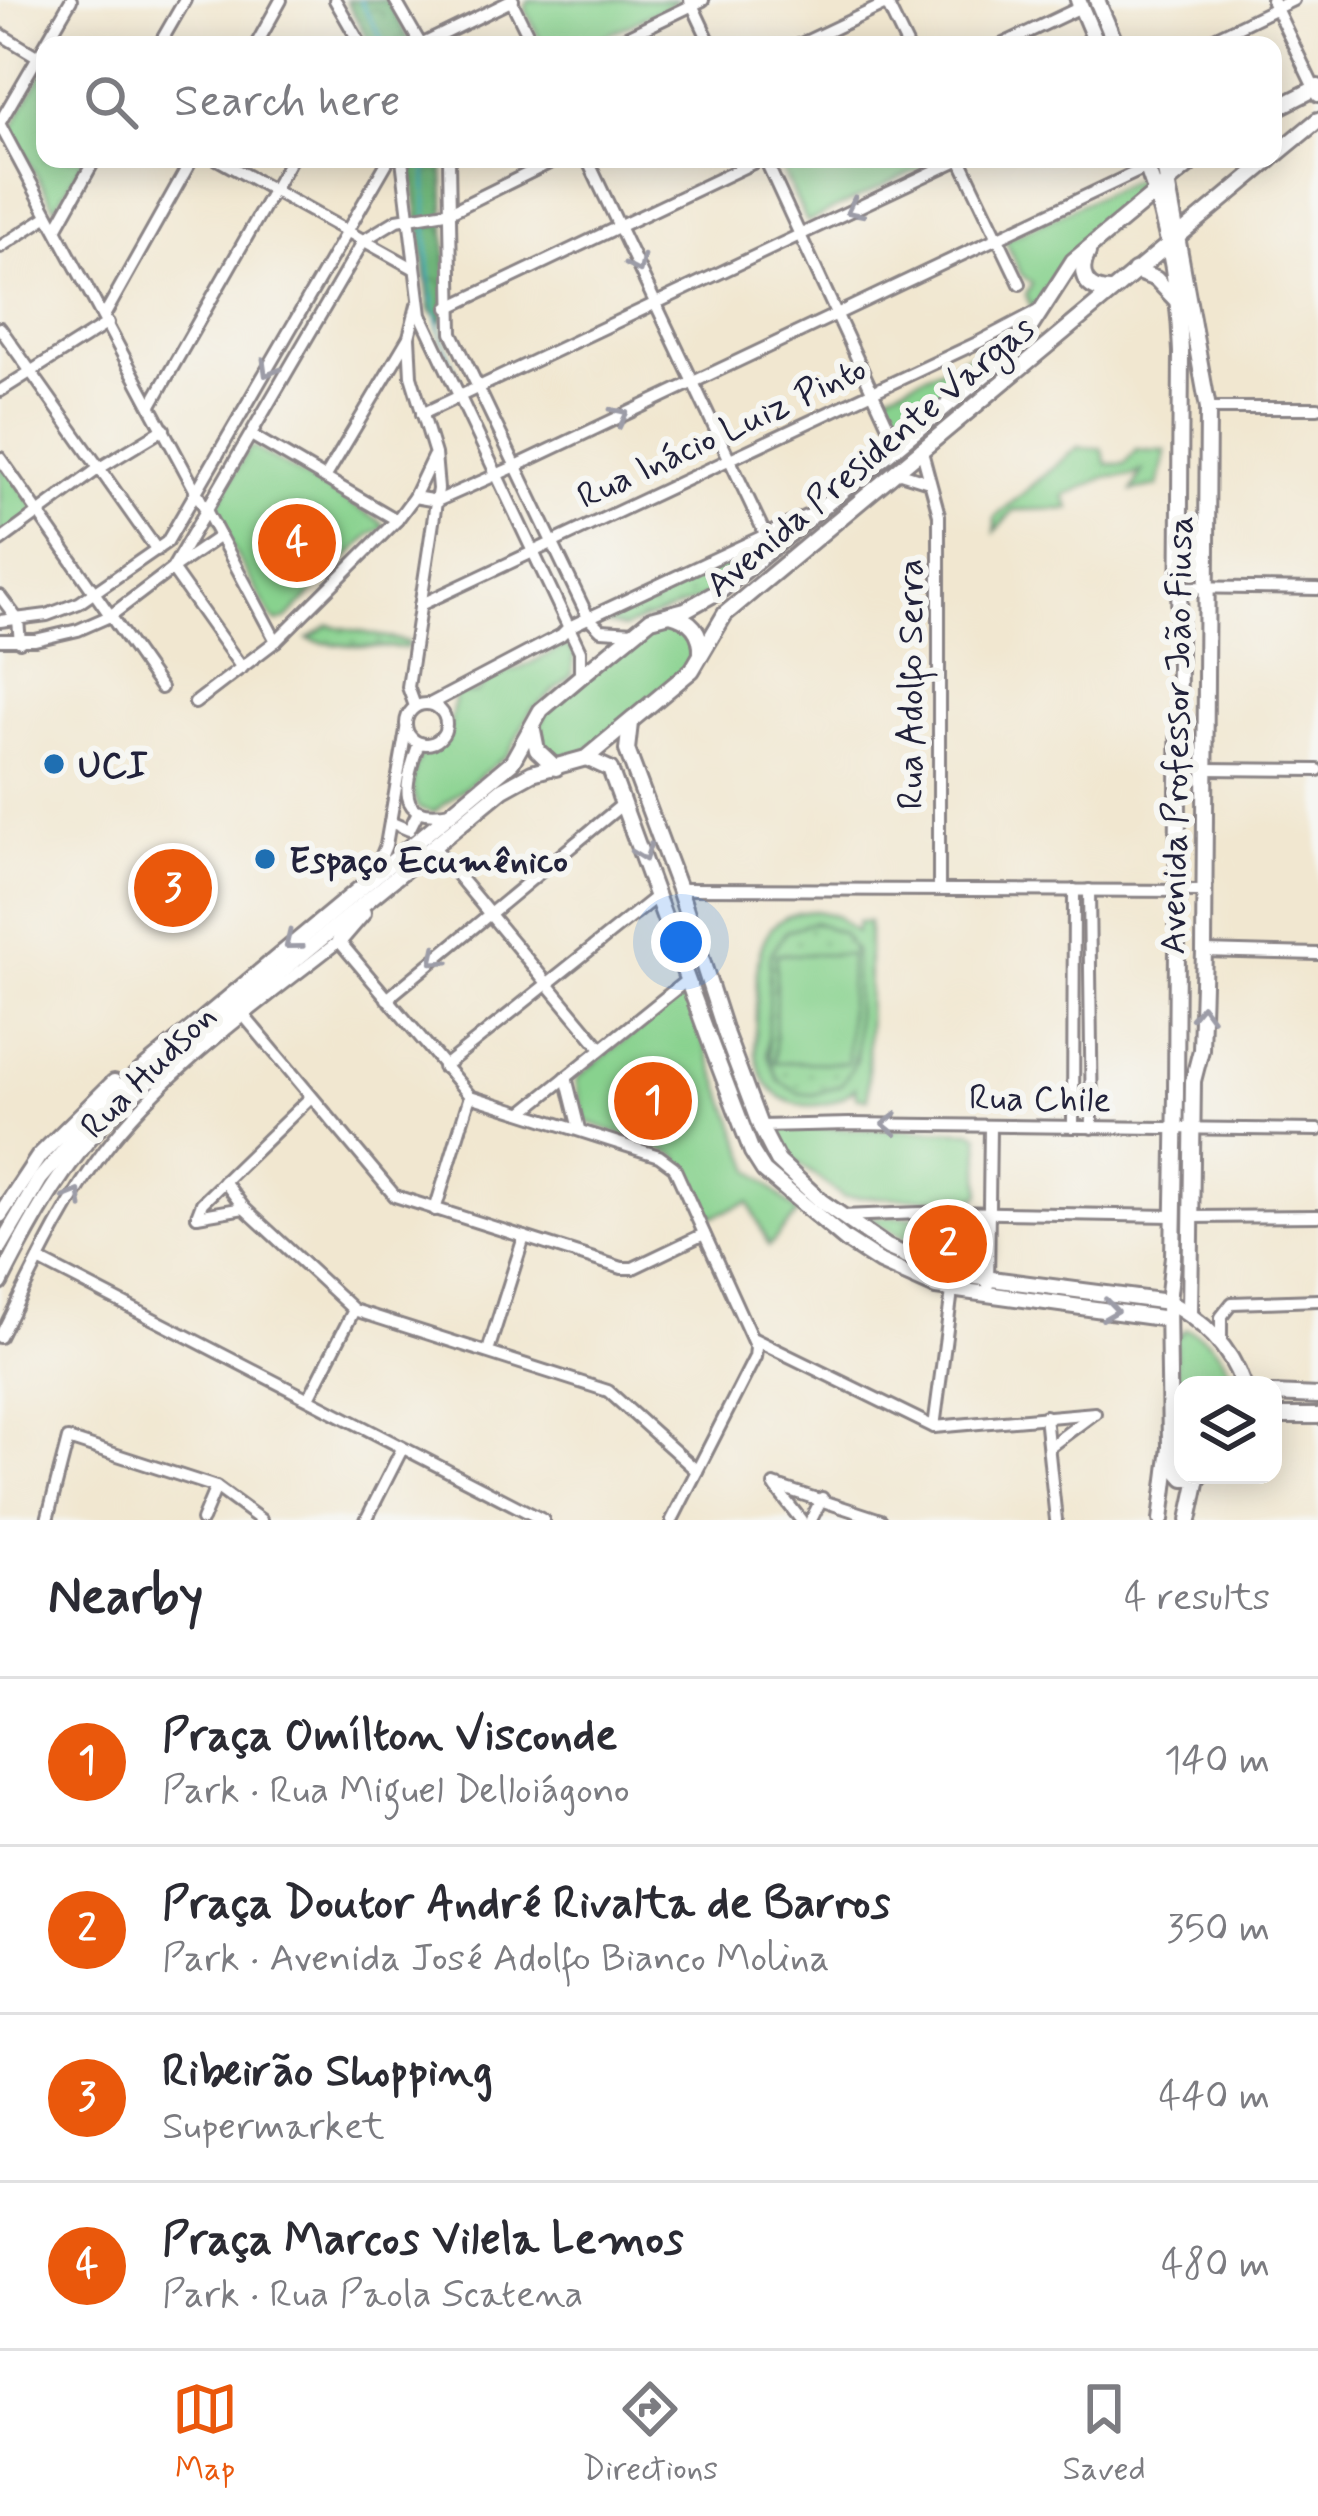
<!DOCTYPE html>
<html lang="en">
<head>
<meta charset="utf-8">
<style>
	:root { --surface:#fff; --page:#f7f7f7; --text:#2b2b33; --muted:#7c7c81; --line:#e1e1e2; --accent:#ea580c }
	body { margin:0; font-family:Mynerve,sans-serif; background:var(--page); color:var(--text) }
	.controls { position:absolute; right:36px; bottom:36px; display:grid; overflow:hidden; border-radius:24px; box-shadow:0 6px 30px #0003 }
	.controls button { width:108px; height:108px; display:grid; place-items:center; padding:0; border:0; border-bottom:3px solid var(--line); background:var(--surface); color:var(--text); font:60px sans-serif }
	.you { position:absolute; left:681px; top:942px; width:42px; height:42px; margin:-30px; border:9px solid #fff; border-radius:50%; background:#1a73e8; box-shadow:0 0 0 18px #1a73e833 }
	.badge { display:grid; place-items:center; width:78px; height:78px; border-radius:50%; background:var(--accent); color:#fff; font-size:39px; font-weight:700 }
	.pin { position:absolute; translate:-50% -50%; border:6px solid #fff; box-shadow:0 3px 12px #0006 }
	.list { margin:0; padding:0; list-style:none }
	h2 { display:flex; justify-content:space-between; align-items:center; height:156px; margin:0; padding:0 48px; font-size:51px }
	h2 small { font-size:39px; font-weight:400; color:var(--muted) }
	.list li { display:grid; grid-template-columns:78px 1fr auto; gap:36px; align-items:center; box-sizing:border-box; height:168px; padding:0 48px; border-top:3px solid var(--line) }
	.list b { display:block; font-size:45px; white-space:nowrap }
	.list p { margin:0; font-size:39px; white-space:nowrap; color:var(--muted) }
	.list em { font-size:39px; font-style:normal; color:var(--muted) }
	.icon { flex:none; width:66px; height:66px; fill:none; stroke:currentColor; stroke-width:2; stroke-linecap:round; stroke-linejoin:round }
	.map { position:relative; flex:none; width:1318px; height:1520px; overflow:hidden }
	.search { position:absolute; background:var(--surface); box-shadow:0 6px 30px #0003; left:36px; right:36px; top:36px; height:132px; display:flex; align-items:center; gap:30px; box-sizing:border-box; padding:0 42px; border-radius:24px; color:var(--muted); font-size:45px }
	.sheet { height:828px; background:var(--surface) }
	nav { display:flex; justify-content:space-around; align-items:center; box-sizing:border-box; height:168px; border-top:3px solid var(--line); background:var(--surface); font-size:33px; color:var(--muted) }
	nav a { display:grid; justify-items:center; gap:6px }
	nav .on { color:var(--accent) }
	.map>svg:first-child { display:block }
	.grass { fill:url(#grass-dots); stroke:#557a64; stroke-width:3 }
	.forest { fill:url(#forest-crowns); stroke:#486b5a; stroke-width:3 }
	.park { fill:#88d28e; stroke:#557a64; stroke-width:3; fill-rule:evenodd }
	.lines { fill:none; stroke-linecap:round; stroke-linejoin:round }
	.stream { stroke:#41abc1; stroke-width:3 }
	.minor-casing { stroke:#8a8486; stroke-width:16 }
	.major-casing { stroke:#8a8486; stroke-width:20 }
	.minor { stroke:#fff; stroke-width:10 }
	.major { stroke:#fff; stroke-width:14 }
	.oneway { stroke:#9c9ca7 }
	.poi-dot { fill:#1f6fb2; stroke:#f6f6f2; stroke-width:4.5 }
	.labels { text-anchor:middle; stroke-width:12; stroke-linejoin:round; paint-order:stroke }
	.street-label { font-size:36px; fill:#22223b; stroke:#f6f6f2 }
	.poi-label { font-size:36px; font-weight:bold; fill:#22223b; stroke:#f6f6f2; text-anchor:start }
</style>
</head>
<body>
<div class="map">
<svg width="1318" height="1520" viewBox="0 0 1318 1520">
	<defs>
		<pattern id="grass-dots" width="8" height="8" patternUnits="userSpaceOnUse" patternTransform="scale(3)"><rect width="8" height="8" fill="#88d28e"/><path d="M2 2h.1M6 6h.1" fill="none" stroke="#75b47b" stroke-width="1.8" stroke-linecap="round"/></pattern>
		<pattern id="forest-crowns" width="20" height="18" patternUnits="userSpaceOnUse" patternTransform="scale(3)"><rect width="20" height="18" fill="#6eb479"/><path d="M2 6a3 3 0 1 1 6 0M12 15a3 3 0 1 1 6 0" fill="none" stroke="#5a9264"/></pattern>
	</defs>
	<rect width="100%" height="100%" fill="#f6f6f2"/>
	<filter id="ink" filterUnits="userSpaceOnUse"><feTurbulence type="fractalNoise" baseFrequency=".00833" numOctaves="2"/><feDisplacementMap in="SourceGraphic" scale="24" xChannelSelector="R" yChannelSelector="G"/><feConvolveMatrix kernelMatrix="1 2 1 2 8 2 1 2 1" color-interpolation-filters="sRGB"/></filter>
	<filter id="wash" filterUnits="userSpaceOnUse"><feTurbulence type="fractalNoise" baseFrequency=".004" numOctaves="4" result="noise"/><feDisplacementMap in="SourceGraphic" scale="48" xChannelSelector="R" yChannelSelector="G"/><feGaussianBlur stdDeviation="2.7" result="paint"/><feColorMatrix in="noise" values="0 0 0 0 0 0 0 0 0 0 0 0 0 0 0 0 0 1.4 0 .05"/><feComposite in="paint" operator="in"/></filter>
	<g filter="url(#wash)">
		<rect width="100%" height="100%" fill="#f1e7d0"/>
		<g class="grass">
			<path d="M773,539C749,559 725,586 697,600C673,611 648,616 624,628L599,622Z"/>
			<path d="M329,625L408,642L407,648C380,646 329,647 308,639Z"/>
			<path d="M807,923C823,923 838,926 848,940C862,957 862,1057 849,1076C843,1086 830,1093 818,1094C764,1102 767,1041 768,1006C768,985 764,960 776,942C783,931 795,926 807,923Z"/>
		</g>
		<g class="forest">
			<path d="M346,0H387L412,45H371Z"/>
			<path d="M411,159H443L447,287L442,321L430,310Z"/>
		</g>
		<g class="park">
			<path d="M529,0H680L587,45H542L525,8Z"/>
			<path d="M45,67V159H85L55,208L11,130Z"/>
			<path d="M777,159H940L807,222Z"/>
			<path d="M1141,176L1150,178L1146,192L1057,271L1033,311L1026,295L1032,284L1021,274L1005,240Z"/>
			<path d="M1020,333L1002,353L903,435L882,395Z"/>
			<path d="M253,447L383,523V528L371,534L287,618L278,622L272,618L213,513L248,449Z"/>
			<path d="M1078,447L1102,449L1107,464H1125L1136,450L1166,451L1158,486L1132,491L1142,471L1131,476L1106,477L1064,496L1070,509L1014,510L995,532V517Z"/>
			<path d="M0,458L39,513L0,541Z"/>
			<path d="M660,621C687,622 700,644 687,668L582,755C560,760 545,757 538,732L547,710L651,624Z"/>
			<path d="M567,645L575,655L571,676L531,711L508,754L434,812L418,808C411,794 411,770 421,757C427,749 440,746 447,740L456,693H476L491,677L521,668Z"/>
			<path d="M816,911L835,915L856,932L858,922H869L868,1098L856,1097L855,1088C824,1117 770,1111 758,1064C753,1046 756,1026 756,1008C757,961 754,912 816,911ZM814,922L842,933L855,951L857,1060L841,1085L813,1095L798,1093L779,1081L767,1054L770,955L786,931Z"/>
			<path d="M776,954L850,955L848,1063L775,1062Z"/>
			<path d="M685,992L752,1170L798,1213L769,1246L749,1202L708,1218L678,1156L585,1121L576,1082L578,1077Z"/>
			<path d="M781,1127L973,1131L979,1136L981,1194L974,1199L843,1197L793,1159L777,1134Z"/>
			<path d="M974,1216L983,1223L982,1256L976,1262L933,1253L864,1217Z"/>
			<path d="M1186,1329C1215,1338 1225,1359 1237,1385H1183V1470L1178,1457L1175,1338Z"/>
		</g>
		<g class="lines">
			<g class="stream">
				<path d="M360,0L385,45"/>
				<path d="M426,159C427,234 423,310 459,378"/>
			</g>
		</g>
	</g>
	<g filter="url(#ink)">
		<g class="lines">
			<g class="minor-casing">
				<g id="minor">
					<path d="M335,0L361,45"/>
					<path d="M395,0L421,45"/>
					<path d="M511,0L533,45"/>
					<path d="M690,0L711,45"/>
					<path d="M885,0L907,45"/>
					<path d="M1272,0L1318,96"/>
					<path d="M0,34L45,61"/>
					<path d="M159,45L185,0"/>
					<path d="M256,45L281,0"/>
					<path d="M421,45L513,0"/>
					<path d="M610,45L703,0"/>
					<path d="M799,45L894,0"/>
					<path d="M1001,45L1081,7"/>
					<path d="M1200,45L1293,0"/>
					<path d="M0,122L71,0"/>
					<path d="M0,125L276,641"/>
					<path d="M217,159L415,269"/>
					<path d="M402,159L421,315L580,651V677"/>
					<path d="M449,159L452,333L588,617L601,630L634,632"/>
					<path d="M587,159L766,536"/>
					<path d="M765,159L890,430"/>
					<path d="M960,159L1020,284"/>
					<path d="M56,229L95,159"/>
					<path d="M0,247L48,216"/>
					<path d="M448,308L761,159"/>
					<path d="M104,316L192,159"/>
					<path d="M0,328L157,550"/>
					<path d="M409,337L411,376L435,454L438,489L408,687L415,706"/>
					<path d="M0,391L108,323"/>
					<path d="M151,405L291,159"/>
					<path d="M1208,408H1318"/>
					<path d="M422,414L960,159"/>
					<path d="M251,435L397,520"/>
					<path d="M921,448L939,515V889"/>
					<path d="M0,458L161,688"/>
					<path d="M894,471L929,482"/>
					<path d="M325,478L409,337L417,305"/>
					<path d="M414,497L437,501L514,467L1147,167"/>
					<path d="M220,536L172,569L242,668"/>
					<path d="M0,541L98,469L164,429"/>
					<path d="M1181,587L1318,589"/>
					<path d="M0,596L18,620L20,642"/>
					<path d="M420,605L979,342L1040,310"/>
					<path d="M0,621L47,615L79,603L167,542L389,159"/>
					<path d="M0,640H35L78,630L110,616L172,569L364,240L397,220L452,211L557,159"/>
					<path d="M195,703L276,641L397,520L414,497L433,457"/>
					<circle cx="426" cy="724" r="20"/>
					<path d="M430,704L561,635L569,627L806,516"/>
					<path d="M419,743C405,783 393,823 451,812"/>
					<path d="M1205,769L1318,770"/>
					<path d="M390,822L409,830L417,814"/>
					<path d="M434,847L601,1048"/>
					<path d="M375,872L386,845L406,730"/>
					<path d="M679,889L1203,891"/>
					<path d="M1089,890L1092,1128"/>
					<path d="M1204,951L1318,954"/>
					<path d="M387,999L624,803"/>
					<path d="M245,1017L395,1196L622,1268H633L704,1234"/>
					<path d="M443,1067L657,896"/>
					<path d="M566,1077L579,1129"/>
					<path d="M523,1112L687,980"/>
					<path d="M760,1126L850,1124L1318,1130"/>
					<path d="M1073,1127L1074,890"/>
					<path d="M224,1181L244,1208L354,1310L608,1391L697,1471"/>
					<path d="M435,1210L470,1096"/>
					<path d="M197,1216L202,1203L311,1097"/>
					<path d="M197,1216L244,1208"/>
					<path d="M842,1216L946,1212L1173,1216"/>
					<path d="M1190,1217L1318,1216"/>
					<path d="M39,1260L543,1520"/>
					<path d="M988,1285L990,1126"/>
					<path d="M0,1337C32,1274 62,1207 104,1151C167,1068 258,1005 339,941L470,1096L659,1156L674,1167L756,1348L755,1357L672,1520"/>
					<path d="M754,1339L934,1427L1095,1413"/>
					<path d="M1221,1341V1317L1232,1303L1318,1300"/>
					<path d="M488,1351L524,1237"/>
					<path d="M309,1398L354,1310"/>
					<path d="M1045,1416L1056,1520"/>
					<path d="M934,1427L952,1291"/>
					<path d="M1049,1447L1092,1415"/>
					<path d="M774,1485L881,1520"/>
					<path d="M776,1488L801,1520"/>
					<path d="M47,1520L68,1439L216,1487L261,1520"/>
					<path d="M202,1520L216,1487"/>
					<path d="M366,1520L402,1449"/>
					<path d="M811,1520L822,1498"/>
				</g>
			</g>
			<g class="major-casing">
				<g id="major">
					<path d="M1078,0L1097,45"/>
					<path d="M1097,0L1116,45"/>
					<path d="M1273,110L1318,87"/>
					<path d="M1273,157L1318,120"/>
					<path d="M1144,159C1167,220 1179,288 1181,352L1176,1094L1173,1256L1168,1302L1170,1447L1161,1520"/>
					<path d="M1163,159L1208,408L1204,951L1201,1050L1193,1081L1190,1314"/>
					<path d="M1088,253C1077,274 1086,291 1110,291"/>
					<path d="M1135,271L1156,279L1178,302"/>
					<path d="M670,614C691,619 702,632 701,653"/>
					<path d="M630,723L627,750L679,889L726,1035L760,1126L778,1161L822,1202L887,1247L930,1266L961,1275L1168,1302C1203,1321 1230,1346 1243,1385"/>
					<path d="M533,730L537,750L556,768"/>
					<path d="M586,758L610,769L712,1047L752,1152L764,1171L846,1240L880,1262L936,1287L1168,1319"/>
					<path d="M339,941L363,913"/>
					<path d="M0,1215L39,1156L114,1082"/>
					<path d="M0,1247L40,1179L112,1095L512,762L541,710L580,677L651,619L685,610L721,590L1017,348L1073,261L1196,159"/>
					<path d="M0,1283C33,1217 68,1156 120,1104L503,789L532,773L586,758L692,670L725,614L1271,159"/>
					<path d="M1273,1394L1318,1396"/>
					<path d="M1273,1416H1318"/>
					<path d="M1172,1452L1177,1470L1184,1478H1198"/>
					<path d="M1189,1520L1198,1478L1202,1475"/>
				</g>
			</g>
			<use href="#minor" class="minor"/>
			<use href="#major" class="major"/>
		</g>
		<defs><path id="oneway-chevron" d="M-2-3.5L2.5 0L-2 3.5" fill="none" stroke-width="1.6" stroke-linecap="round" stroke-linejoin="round" transform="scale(3)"/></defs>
		<g class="oneway">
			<use href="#oneway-chevron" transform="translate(854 209) rotate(154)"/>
			<use href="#oneway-chevron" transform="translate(637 265) rotate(65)"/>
			<use href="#oneway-chevron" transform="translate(269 369) rotate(120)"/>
			<use href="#oneway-chevron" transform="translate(620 416) rotate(-26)"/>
			<use href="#oneway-chevron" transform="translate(643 853) rotate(70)"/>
			<use href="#oneway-chevron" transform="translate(292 942) rotate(141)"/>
			<use href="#oneway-chevron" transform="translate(437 958) rotate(140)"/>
			<use href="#oneway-chevron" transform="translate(1202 1013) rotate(-88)"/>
			<use href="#oneway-chevron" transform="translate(890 1124) rotate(-179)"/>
			<use href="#oneway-chevron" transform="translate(75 1197) rotate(-60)"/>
			<use href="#oneway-chevron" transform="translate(1110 1310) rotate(8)"/>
		</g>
	</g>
	<g class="poi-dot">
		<circle cx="54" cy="764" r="12"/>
		<circle cx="265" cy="859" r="12"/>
	</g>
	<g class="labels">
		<g class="street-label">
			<text transform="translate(721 431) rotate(-25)" y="13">Rua Inácio Luiz Pinto</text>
			<text transform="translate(869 455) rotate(-40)" y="13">Avenida Presidente Vargas</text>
			<text transform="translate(909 684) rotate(-90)" y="13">Rua Adolfo Serra</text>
			<text transform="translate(1175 735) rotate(-89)" y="13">Avenida Professor João Fiusa</text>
			<text transform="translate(147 1070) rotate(-45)" y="13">Rua Hudson</text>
			<text transform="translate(1040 1097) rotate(1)" y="13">Rua Chile</text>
		</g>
		<g class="poi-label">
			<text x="78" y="777">UCI</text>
			<text x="289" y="872">Espaço Ecumênico</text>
		</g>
	</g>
</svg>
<div class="controls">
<button><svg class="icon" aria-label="layers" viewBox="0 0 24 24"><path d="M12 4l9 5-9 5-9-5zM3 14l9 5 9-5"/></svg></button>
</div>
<div class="you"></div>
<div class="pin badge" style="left:653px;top:1101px">1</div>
<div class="pin badge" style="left:948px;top:1244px">2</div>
<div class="pin badge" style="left:173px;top:888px">3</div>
<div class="pin badge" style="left:297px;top:543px">4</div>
<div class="search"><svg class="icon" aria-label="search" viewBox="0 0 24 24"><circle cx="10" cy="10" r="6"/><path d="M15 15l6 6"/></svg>Search here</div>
</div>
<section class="sheet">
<h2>Nearby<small>4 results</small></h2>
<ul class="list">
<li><span class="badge">1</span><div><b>Praça Omílton Visconde</b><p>Park · Rua Miguel Delloiágono</p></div><em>140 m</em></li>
<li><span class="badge">2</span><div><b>Praça Doutor André Rivalta de Barros</b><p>Park · Avenida José Adolfo Bianco Molina</p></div><em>350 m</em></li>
<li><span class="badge">3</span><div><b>Ribeirão Shopping</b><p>Supermarket</p></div><em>440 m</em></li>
<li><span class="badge">4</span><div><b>Praça Marcos Vilela Lemos</b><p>Park · Rua Paola Scatena</p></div><em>480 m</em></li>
</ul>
</section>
<nav>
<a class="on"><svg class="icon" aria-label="map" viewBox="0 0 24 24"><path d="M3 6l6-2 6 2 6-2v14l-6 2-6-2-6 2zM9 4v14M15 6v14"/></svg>Map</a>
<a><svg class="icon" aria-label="directions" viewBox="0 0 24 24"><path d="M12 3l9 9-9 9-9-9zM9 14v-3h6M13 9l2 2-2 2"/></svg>Directions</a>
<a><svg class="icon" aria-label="saved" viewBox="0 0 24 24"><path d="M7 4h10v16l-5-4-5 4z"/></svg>Saved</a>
</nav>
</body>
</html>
